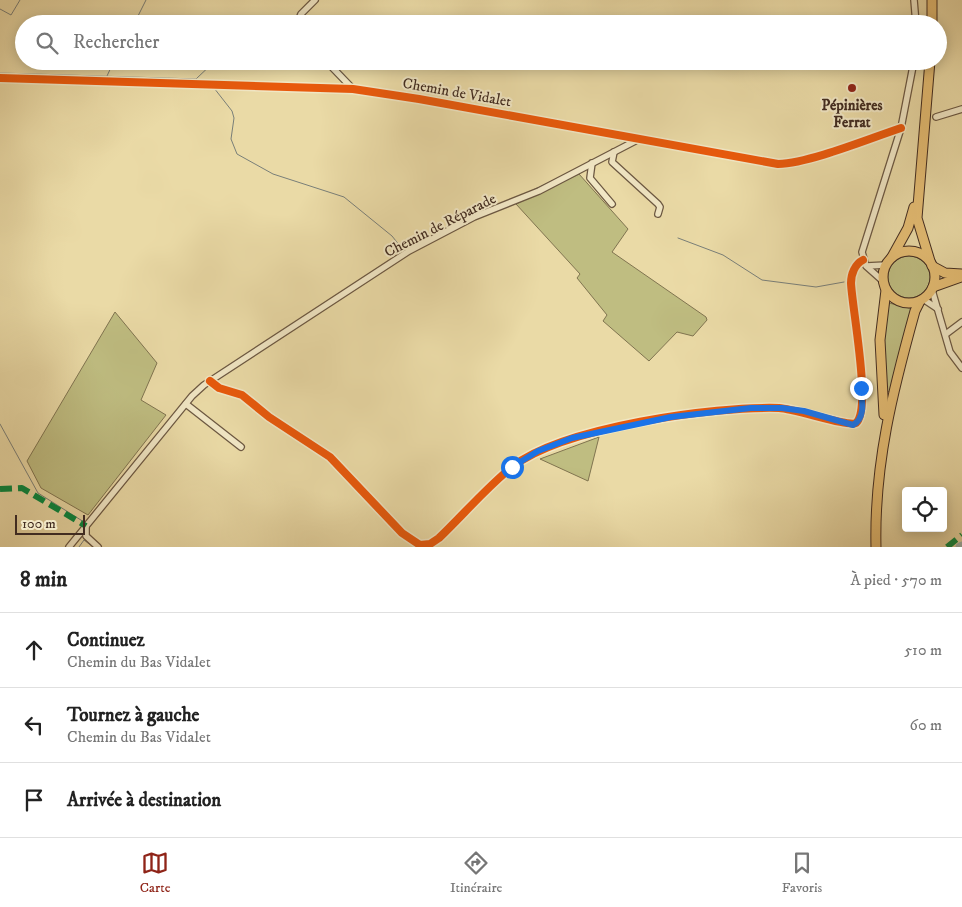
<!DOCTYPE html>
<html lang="fr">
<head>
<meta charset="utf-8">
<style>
	:root { --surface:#fff; --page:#f6f6f6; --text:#222; --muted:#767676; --line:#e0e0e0; --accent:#8f2418 }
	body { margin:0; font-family:"IM FELL DW Pica",serif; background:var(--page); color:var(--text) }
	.controls { position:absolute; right:15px; bottom:15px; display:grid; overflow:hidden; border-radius:5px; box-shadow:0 2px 12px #0003 }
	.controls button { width:45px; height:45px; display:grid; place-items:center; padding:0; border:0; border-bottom:1px solid var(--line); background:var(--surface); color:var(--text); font:25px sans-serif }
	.scale { position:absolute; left:15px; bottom:12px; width:70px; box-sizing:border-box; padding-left:5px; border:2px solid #422c20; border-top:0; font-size:14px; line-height:18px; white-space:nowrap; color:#422c20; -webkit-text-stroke:4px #f1e7c5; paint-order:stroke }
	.stop { position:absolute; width:15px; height:15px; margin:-11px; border:4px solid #1a73e8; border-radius:50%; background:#fff }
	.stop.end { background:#1a73e8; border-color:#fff; box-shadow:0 1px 5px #0008 }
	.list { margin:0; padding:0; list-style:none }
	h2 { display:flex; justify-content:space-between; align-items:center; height:65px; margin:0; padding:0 20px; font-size:21px }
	h2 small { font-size:16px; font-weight:400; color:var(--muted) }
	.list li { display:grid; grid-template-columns:32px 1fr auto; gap:15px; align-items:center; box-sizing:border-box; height:75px; padding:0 20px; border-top:1px solid var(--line) }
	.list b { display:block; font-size:19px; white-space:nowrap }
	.list p { margin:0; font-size:16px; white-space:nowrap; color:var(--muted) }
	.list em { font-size:16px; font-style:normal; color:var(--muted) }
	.icon { flex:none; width:28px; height:28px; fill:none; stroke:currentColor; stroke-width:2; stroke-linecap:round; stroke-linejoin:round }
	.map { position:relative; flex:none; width:962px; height:547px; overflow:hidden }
	.search { position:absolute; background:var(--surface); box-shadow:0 2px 12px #0003; left:15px; right:15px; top:15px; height:55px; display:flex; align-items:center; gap:12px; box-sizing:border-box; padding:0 18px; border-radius:28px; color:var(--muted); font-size:19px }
	.sheet { height:290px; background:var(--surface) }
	nav { display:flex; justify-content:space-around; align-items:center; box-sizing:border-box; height:70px; border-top:1px solid var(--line); background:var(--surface); font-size:14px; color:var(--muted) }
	nav a { display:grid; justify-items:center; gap:2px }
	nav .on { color:var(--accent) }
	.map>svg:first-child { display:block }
	.green { fill:#bfbd81; stroke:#807450 }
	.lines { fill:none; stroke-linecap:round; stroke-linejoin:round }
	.stream { stroke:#797f79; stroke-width:1 }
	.river { stroke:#9eb7b4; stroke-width:9 }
	.minor-casing { stroke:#6c5842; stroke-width:8 }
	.primary-casing { stroke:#422c20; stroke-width:11 }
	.minor { stroke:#f1e7c5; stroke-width:5.5 }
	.primary { stroke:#e5bd73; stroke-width:9 }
	.quiet { stroke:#00873e; stroke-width:6; stroke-dasharray:12 6; stroke-linecap:butt }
	.cycleway-casing { stroke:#f1e7c5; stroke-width:11 }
	.cycleway { stroke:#e8590c; stroke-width:8 }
	.route { stroke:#1a73e8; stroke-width:6 }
	.poi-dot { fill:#8f2418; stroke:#f1e7c5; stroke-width:2 }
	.labels { text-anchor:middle; stroke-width:4; stroke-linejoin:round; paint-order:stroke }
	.street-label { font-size:15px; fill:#422c20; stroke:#f1e7c5 }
	.poi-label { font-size:15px; font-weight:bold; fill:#422c20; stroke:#f1e7c5 }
</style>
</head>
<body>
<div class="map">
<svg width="962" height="547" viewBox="0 0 962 547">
	<rect width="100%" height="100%" fill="#eadaa6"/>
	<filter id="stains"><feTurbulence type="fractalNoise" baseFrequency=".004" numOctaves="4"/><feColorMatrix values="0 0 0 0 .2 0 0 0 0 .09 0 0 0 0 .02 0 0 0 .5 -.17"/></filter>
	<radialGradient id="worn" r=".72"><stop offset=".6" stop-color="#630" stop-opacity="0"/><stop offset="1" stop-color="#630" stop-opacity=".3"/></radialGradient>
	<g class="green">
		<path d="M579,174L628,229L612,252L706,317L707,320L693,336L677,332L649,361L603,321L607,315L577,278L580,274L516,204Z"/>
		<circle cx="909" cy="277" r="21"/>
		<path d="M889,303L913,309L890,392L886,391L883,342Z"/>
		<path d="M115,312L157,363L141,400L166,415L88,515L41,488L27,461Z"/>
		<path d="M599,437L588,481L540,459Z"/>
	</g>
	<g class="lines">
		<g class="stream">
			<path d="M0,9L11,15L20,0"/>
			<path d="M134,24L146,0"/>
			<path d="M0,73L196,79L215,61"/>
			<path d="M107,76L114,61"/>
			<path d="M1,81H15"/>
			<path d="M214,88L232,111L234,118L231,139L237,154L273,174L344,197L392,236L404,251"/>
			<path d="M527,193L572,171"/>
			<path d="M456,223L471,216"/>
			<path d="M678,238L723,255L762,280L816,287L844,282"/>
			<path d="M0,424L38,493L84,522"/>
			<path d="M79,547L84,540L93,547"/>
		</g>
		<path class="river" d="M960,547L962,546"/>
		<g class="minor-casing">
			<g id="minor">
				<path d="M914,0L916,24"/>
				<path d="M297,24L301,14L315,0"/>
				<path d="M326,61L353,89"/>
				<path d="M0,78L353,89L419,99L778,164C810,163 868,139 901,128"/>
				<path d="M936,117L962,109"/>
				<path d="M614,152L612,162L658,204L660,207L658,214"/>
				<path d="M592,163L590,178L612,204"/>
				<path d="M867,266L886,265"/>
				<path d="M884,282L866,266L862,252L901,128L914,61"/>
				<path d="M932,290L950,352L962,368"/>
				<path d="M923,299L938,309"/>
				<path d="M946,334L962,322"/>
				<path d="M210,381L219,388L242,395L269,417L330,457L402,533L420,545L430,544L439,538C463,515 486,488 512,467C563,427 714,406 779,408C796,409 848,427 856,423C872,409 852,308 851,283C851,274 855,264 863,260"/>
				<path d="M186,404L241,447"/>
				<path d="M86,526V536L98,547"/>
				<path d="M69,547L192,396L204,385L409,251L474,217L539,191L639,139"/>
			</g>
		</g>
		<g class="primary-casing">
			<g id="primary">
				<path d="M932,24V0"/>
				<circle cx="909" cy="277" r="26"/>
				<path d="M892,257L908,228L914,207"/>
				<path d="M930,261L917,218L930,61"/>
				<path d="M932,266L945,273L962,274"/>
				<path d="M933,287L961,277"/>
				<path d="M884,415L880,340L886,290"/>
				<path d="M876,547C874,464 893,390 915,311L920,301"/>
			</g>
		</g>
		<use href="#minor" class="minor"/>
		<use href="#primary" class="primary"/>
		<g class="quiet">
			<path d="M0,489L22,488L86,526"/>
			<path d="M947,547L962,535"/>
		</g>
		<g class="cycleway-casing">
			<g id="cycleway">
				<path d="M0,78L353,89L419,99L778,164C810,163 868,139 901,128"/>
				<path d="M210,381L219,388L242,395L269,417L330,457L402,533L420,545L430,544L439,538C463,515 486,488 512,467C563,427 714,406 779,408C796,409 848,427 856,423C872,409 852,308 851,283C851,274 855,264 863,260"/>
			</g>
		</g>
		<use href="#cycleway" class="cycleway"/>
	</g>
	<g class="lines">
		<path class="route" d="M512,467L538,451L572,438L671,417L751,408H782L804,411L853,425C866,418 862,400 861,388"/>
	</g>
	<circle class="poi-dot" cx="852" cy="88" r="5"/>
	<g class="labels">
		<g class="street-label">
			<text transform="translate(457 92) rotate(10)" y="5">Chemin de Vidalet</text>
			<text transform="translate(440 225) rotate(-27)" y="5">Chemin de Réparade</text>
		</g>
		<g class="poi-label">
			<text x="852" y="110">Pépinières<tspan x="852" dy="17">Ferrat</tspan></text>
		</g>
	</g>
	<rect width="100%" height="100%" filter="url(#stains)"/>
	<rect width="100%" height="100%" fill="url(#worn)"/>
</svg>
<div class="controls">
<button><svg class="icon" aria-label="locate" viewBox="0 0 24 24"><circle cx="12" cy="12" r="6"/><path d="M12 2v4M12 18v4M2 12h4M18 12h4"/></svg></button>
</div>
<div class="scale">100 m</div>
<div class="stop" style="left:512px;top:467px"></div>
<div class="stop end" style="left:861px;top:388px"></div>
<div class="search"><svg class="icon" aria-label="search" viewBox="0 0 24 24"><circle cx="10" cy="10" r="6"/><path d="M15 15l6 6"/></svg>Rechercher</div>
</div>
<section class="sheet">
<h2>8 min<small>À pied · 570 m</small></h2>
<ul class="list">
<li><svg class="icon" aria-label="ahead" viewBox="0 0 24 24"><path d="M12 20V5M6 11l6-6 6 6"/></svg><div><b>Continuez</b><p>Chemin du Bas Vidalet</p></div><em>510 m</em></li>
<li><svg class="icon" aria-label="left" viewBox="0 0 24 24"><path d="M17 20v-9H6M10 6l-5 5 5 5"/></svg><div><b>Tournez à gauche</b><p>Chemin du Bas Vidalet</p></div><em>60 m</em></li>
<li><svg class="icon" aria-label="arrive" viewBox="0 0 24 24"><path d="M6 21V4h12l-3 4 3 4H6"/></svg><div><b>Arrivée à destination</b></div></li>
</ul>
</section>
<nav>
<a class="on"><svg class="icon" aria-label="map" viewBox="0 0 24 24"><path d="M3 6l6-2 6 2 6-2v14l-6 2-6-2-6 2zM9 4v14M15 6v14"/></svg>Carte</a>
<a><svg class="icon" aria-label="directions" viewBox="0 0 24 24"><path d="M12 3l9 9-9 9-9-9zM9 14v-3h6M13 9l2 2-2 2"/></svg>Itinéraire</a>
<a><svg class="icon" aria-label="saved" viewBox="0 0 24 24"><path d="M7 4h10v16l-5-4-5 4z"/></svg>Favoris</a>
</nav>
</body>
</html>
